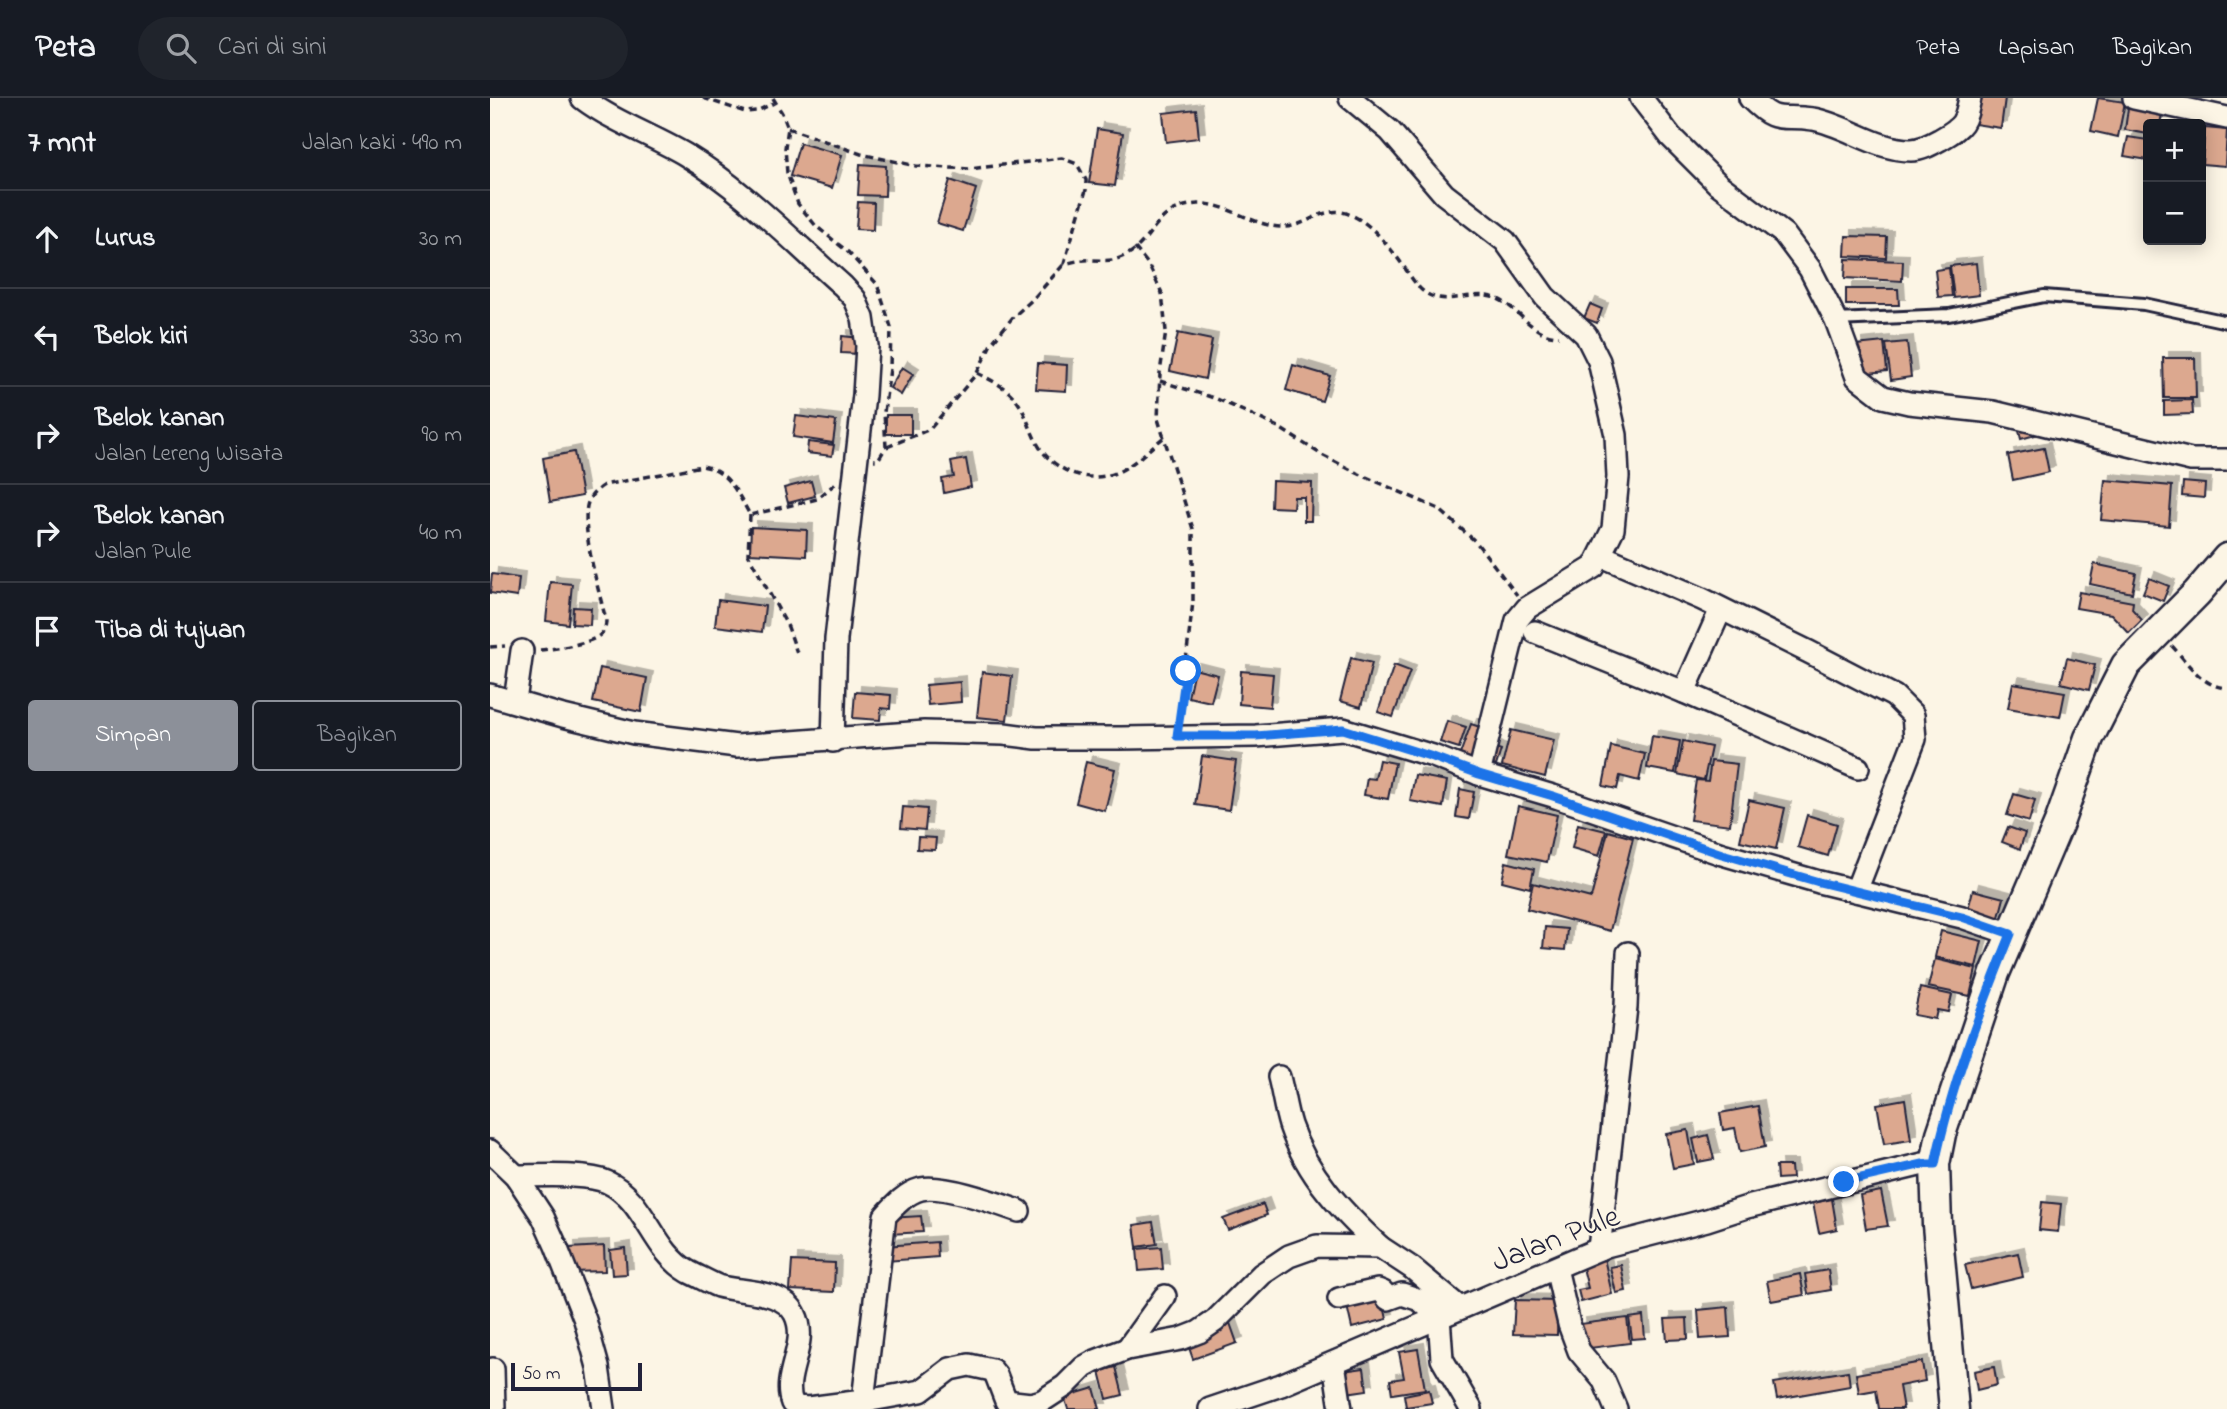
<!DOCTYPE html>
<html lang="id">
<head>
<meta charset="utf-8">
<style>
	:root { --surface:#171b24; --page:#20242c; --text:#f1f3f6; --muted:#9ea1a6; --line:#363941; --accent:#8c9099 }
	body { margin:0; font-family:"Indie Flower",sans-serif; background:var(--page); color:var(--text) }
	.controls { position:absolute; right:21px; top:21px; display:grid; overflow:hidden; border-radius:7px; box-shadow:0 4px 18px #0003 }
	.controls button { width:63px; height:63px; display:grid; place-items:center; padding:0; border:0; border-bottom:2px solid var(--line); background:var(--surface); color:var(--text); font:35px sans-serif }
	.scale { position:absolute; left:21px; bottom:18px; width:131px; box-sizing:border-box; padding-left:7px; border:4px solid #22223b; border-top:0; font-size:19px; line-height:24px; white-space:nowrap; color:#22223b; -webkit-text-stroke:5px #fcf5e5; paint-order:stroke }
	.stop { position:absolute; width:21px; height:21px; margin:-16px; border:5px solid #1a73e8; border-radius:50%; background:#fff }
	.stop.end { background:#1a73e8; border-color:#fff; box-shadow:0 2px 7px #0008 }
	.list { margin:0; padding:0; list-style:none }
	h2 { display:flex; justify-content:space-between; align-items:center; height:91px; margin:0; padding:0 28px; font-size:30px }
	h2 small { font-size:23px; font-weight:400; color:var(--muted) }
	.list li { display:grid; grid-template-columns:46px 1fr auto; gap:21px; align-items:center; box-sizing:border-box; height:98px; padding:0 28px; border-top:2px solid var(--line) }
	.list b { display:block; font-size:26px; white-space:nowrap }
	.list p { margin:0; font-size:23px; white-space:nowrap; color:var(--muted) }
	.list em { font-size:23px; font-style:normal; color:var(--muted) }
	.actions { display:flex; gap:14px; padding:21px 28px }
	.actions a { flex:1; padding:16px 0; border:2px solid var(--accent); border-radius:7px; text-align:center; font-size:24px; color:var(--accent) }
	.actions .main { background:var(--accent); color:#fff }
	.icon { flex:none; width:38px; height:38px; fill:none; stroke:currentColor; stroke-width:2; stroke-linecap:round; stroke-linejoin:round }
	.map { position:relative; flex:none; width:1737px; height:1311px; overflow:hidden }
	header { display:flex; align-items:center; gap:42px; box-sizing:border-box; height:98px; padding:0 35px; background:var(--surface); border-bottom:2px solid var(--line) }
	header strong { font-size:33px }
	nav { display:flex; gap:38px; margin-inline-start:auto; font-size:24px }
	.search { width:490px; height:63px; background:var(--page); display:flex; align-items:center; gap:18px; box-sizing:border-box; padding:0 24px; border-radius:38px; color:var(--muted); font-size:26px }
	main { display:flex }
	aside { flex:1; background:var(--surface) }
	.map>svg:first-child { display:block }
	.building { fill:#dca88f; stroke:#22223b; stroke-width:2; filter:url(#shadow) }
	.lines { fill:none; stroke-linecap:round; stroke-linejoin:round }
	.service-casing { stroke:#22223b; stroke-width:16 }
	.minor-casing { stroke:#22223b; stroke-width:26 }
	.secondary-casing { stroke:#22223b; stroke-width:33 }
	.path { stroke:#22223b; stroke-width:3.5; stroke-dasharray:7 5; stroke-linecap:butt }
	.service { stroke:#fcf5e5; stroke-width:10 }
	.minor { stroke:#fcf5e5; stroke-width:21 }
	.secondary { stroke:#fcf5e5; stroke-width:28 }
	.route { stroke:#1a73e8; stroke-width:9 }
	.labels { text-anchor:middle; stroke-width:5; stroke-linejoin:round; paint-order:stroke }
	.street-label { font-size:32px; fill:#22223b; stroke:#fcf5e5 }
</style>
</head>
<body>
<header>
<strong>Peta</strong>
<div class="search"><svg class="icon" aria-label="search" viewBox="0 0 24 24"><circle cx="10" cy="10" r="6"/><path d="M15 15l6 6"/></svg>Cari di sini</div>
<nav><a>Peta</a><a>Lapisan</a><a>Bagikan</a></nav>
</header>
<main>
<aside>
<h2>7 mnt<small>Jalan kaki · 490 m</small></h2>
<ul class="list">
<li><svg class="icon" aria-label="ahead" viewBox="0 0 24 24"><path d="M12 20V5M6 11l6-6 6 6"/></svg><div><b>Lurus</b></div><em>30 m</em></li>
<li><svg class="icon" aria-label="left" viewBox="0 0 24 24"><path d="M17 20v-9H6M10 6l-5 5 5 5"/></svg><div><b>Belok kiri</b></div><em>330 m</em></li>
<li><svg class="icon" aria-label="right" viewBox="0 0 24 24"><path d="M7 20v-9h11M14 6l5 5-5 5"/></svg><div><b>Belok kanan</b><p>Jalan Lereng Wisata</p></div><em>90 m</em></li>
<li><svg class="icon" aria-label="right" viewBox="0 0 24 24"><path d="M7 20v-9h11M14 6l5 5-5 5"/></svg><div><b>Belok kanan</b><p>Jalan Pule</p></div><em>40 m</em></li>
<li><svg class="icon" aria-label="arrive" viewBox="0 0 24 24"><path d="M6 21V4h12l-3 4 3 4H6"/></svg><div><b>Tiba di tujuan</b></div></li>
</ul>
<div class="actions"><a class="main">Simpan</a><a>Bagikan</a></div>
</aside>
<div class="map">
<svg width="1737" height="1311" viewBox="0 0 1737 1311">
	<defs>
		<filter id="shadow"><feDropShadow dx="6" dy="-6" stdDeviation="0" flood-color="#0004"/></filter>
	</defs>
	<rect width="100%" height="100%" fill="#fcf5e5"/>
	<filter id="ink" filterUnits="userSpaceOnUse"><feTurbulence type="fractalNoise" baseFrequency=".0143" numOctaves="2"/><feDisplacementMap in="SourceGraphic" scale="14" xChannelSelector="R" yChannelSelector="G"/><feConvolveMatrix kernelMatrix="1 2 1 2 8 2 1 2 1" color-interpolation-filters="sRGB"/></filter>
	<g filter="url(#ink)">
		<g class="building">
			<path d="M1482,0H1515L1511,30L1478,25Z"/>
			<path d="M1608,0L1635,4L1628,39L1601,33Z"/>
			<path d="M1638,10L1672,16L1670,26H1658V36L1635,32Z"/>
			<path d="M706,11L709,40L676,44L673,15Z"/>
			<path d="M1715,30L1737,32L1735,68L1712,66Z"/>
			<path d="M607,31L633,35L625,88L599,85Z"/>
			<path d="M1638,39L1658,42V62L1634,58Z"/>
			<path d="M310,45L352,57L342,90L300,78Z"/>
			<path d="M370,66L396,68L395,98L368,97Z"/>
			<path d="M460,82L486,91L473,133L447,125Z"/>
			<path d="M368,104L384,105L383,132L366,131Z"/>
			<path d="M1356,138L1397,139L1396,160L1355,158Z"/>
			<path d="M1356,161L1413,163L1412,183L1355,180Z"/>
			<path d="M1486,165L1489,197L1464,200L1460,168Z"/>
			<path d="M1459,170L1462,198L1448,199L1445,172Z"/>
			<path d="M1356,191H1408L1409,207H1356Z"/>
			<path d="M1100,206L1112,211L1107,225L1094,220Z"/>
			<path d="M688,235L722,242L715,281L680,273Z"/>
			<path d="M352,238L370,240L369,256L351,255Z"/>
			<path d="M1394,244L1397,273L1369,276L1366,247Z"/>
			<path d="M1417,244L1421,279L1401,282L1396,246Z"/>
			<path d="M1673,260H1705L1706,300H1674Z"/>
			<path d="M548,265L577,267L576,293L546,291Z"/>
			<path d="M803,267L840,278L832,303L796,292Z"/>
			<path d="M412,269L423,276L411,297L400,290Z"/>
			<path d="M1702,302L1703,316L1674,317V303Z"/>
			<rect x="396" y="317" width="25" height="19"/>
			<path d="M306,318L346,323L343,345L303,339Z"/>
			<path d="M1542,326L1545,337L1531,341L1528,329Z"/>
			<path d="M318,344L344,347L342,358L317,355Z"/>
			<path d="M1554,350L1559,374L1523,382L1518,357Z"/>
			<path d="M84,354L92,398L60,404L53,360Z"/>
			<path d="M476,361L481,389L454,395L452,381L464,379L461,364Z"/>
			<path d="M1615,382L1682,388L1679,428L1611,422Z"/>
			<path d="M321,383L325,398L298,405L294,390Z"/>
			<path d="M782,383L822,385L821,423H814V399H804L803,410L781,409Z"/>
			<path d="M1693,384L1715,386L1714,400L1692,398Z"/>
			<path d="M261,429L317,432L316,458L260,455Z"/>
			<path d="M1604,466L1646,475L1642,495L1600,486Z"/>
			<path d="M2,476L29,480L27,499L0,495Z"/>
			<path d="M1659,480L1679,488L1673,503L1653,495Z"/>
			<path d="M60,484L82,486L78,526L56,523Z"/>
			<path d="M1589,494L1643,504L1642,511L1652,522L1639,535L1621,516L1586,510Z"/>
			<path d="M228,502L275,508L272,534L225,528Z"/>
			<path d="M83,509L101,510L100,527L82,526Z"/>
			<path d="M861,560L882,565L871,609L850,603Z"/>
			<path d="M1577,560L1605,567L1599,592L1571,585Z"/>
			<path d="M904,567L920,573L903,619L888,614Z"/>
			<path d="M110,570L157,580L151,614L103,604Z"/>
			<path d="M704,571L728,577L721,604L698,599Z"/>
			<path d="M751,573L783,576L780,609L749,606Z"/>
			<path d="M492,574L522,578L517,622L487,619Z"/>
			<path d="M470,584L471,604L438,607L436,587Z"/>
			<path d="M1523,585L1575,594L1570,619L1518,610Z"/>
			<path d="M365,594L401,597L400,611L391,610L390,622L363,620Z"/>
			<path d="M957,623L976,629L969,650L950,644Z"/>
			<path d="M981,626L996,631L985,664L969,659Z"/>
			<path d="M1021,632L1064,642L1055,679L1012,668Z"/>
			<path d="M1162,638L1190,643L1185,675L1157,670Z"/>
			<path d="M1193,643L1221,649L1214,682L1187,676Z"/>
			<path d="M1121,648L1155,656L1149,683L1130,678L1127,691L1113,688Z"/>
			<path d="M1002,649L1011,652L1006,668L997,666Z"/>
			<path d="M712,658L746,663L739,712L705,707Z"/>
			<path d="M889,662L905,665L898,701L874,697L877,680L885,681Z"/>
			<path d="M1221,663L1247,666L1240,727L1200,722L1206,682L1218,683Z"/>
			<path d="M596,664L625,671L615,713L586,705Z"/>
			<path d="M925,677L957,683L953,709L920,703Z"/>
			<path d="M970,691L984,694L979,721L966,719Z"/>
			<path d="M1524,696L1545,702L1539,724L1517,717Z"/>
			<path d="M1259,702L1295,710L1286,751L1250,743Z"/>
			<path d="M1028,708L1067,717L1057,764L1018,756Z"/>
			<path d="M413,709L437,711L435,732L411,730Z"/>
			<path d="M1317,717L1347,726L1338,758L1308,749Z"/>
			<path d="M1088,726L1116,733L1109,758L1082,750Z"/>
			<path d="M1518,729L1535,735L1530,751L1512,744Z"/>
			<path d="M1118,733L1143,740L1120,833L1037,811L1043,785L1101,800Z"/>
			<path d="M428,739L446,740L445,752L427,751Z"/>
			<path d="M1016,764L1044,771L1040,790L1012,783Z"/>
			<path d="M1483,792L1514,800L1508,823L1477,815Z"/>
			<path d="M1055,829L1077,831L1075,852L1053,850Z"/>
			<path d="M1451,833L1492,843L1486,869L1445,859Z"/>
			<path d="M1445,861L1486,871L1480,898L1438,889Z"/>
			<path d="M1430,890L1462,897L1458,914L1447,912L1445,921L1424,917Z"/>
			<path d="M1415,1001L1421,1042L1394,1046L1387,1006Z"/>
			<path d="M1268,1008L1275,1049L1250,1054L1245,1030L1233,1032L1230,1015Z"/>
			<path d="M1198,1032L1204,1066L1183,1070L1176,1036Z"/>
			<path d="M1218,1037L1224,1061L1208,1064L1203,1041Z"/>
			<path d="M1286,1068H1301L1302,1080L1287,1081Z"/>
			<path d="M1391,1093L1398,1128L1376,1131L1370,1097Z"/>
			<path d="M1342,1101L1347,1131L1329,1135L1323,1105Z"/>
			<path d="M1552,1104L1571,1106L1568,1134L1549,1132Z"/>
			<path d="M773,1106L777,1117L738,1132L733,1121Z"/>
			<path d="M431,1118L433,1134L400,1136L399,1120Z"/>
			<path d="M663,1124L667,1146L647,1149L644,1127Z"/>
			<path d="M447,1144L448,1159L396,1163L395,1148Z"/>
			<path d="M114,1148L115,1173L80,1174L79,1150Z"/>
			<path d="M671,1149L673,1171L649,1173L647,1151Z"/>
			<path d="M135,1150L137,1176L122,1177L120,1152Z"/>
			<path d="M1528,1155L1533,1179L1481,1191L1475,1167Z"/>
			<path d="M1114,1160L1122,1196L1091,1204L1088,1192L1098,1190L1092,1166Z"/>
			<path d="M302,1163L345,1165L344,1194L300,1192Z"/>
			<path d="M1131,1167L1136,1193L1126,1195L1120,1169Z"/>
			<path d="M1338,1172L1341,1192L1318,1196L1315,1176Z"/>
			<path d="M1310,1176L1314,1197L1281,1203L1277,1183Z"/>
			<path d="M892,1199L897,1221L862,1230L857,1208Z"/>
			<path d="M1025,1202L1068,1203L1067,1237L1023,1236Z"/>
			<path d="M1238,1209L1240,1239L1210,1241L1208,1212Z"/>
			<path d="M1153,1218L1155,1240L1142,1241L1139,1220Z"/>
			<path d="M1137,1220L1140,1245L1092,1251L1090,1226Z"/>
			<path d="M1197,1220L1198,1241L1177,1242L1175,1221Z"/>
			<path d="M740,1225L747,1245L703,1261L696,1241Z"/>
			<path d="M928,1251L935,1291L902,1296L900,1282L914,1280L909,1254Z"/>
			<path d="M1432,1264L1435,1283L1409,1288L1413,1311H1389L1386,1292L1369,1295L1366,1276Z"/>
			<path d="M626,1269L633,1297L617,1301L610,1273Z"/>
			<path d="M1504,1269L1507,1287L1487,1292L1484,1273Z"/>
			<path d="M874,1270L877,1292L856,1295L853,1273Z"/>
			<path d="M1358,1273L1360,1288L1287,1301L1284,1285Z"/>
			<path d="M604,1290L610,1311H578L574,1299Z"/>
			<path d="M939,1292L942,1305L916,1309L914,1297Z"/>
		</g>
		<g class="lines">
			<g class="service-casing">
				<path id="service" d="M1346,222L1459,217L1554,198L1654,206L1737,224"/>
			</g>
			<g class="minor-casing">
				<g id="minor">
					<path d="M92,0C124,24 162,37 196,57C254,92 302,143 353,188L365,201L373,220L377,248L374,297L346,541L343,643"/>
					<path d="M860,0L900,33L954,96L1015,143L1055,199L1096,237L1109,263L1126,337L1128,379L1123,431L1104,469L1037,510L1027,522L989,676"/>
					<path d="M1151,0L1181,39L1228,86L1294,136L1320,171L1346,222L1367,279L1393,299L1419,305L1503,314L1701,362H1737"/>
					<path d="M1260,0C1288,28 1289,16 1323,21C1356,27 1387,52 1421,52C1432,52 1442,46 1451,41C1474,28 1475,25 1480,0"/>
					<path d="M1644,0L1737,20"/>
					<path d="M1119,461L1212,501L1319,554L1404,598L1423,617L1425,641L1366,793"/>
					<path d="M1045,534L1194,594L1368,670"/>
					<path d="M1194,594L1231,511"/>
					<path d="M0,597L73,618L144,635L247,648L434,634L514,636L546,640H631L766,638L853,631L943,658L989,676L1063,698L1232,756L1329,784L1472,819L1521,836"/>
					<path d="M25,603L32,553"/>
					<path d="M789,979C793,994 795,1011 800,1027C817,1078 853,1114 890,1149"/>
					<path d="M0,1053L26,1078L53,1119L66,1148L95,1222L108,1269L114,1311"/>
					<path d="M26,1078C50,1078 97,1075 117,1084C156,1102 162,1153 199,1174C208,1178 218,1184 228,1188C252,1195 292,1191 305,1216C320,1246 291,1276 302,1305L308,1309L318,1310L381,1302L431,1293L460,1271L479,1267L502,1272L506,1277L516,1303L541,1306L552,1303L575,1288L594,1269L603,1264L637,1251L691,1241L709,1234L725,1223L772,1176L799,1158L827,1148L890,1149L922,1170L970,1210"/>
					<path d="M1109,1151L1136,909L1138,855"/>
					<path d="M1066,1170L1079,1226L1089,1253L1114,1283L1126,1311"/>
					<path d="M849,1201L888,1192L893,1194L898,1201L912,1196L930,1202L949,1219L952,1261L981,1311"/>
					<path d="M637,1251L675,1198"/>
					<path d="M844,1265L851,1311"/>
					<path d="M3,1271L4,1311"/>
					<path d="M372,1311L395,1118C405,1107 416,1095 431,1091C453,1086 506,1105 529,1113"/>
					<path d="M720,1311L791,1287L1116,1148L1217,1122L1257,1109L1433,1066H1445"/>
				</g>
			</g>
			<g class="secondary-casing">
				<path id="secondary" d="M1464,1311L1447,1127L1445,1066L1451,1036L1505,875L1569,725L1599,640L1636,567L1707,495L1737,460"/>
			</g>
			<g class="path">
				<path d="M213,0L255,14L267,13L284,5"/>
				<path d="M283,0L292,15L298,30L295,50L297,75L308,106L326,128L358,154L387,186L401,229L400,271L394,314L396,349L388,362H384"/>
				<path d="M298,30L371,56L426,68L479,71L572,60L587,66L596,82V92L574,166C580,165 588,162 595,162C607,161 620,165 632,159C664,146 662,109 708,106C737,104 765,130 795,129C817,128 833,108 856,115C880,123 900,149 914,169C920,177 926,188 934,194C954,209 980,193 1002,199C1028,206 1039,238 1069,238"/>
				<path d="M645,150L658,166L672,195L676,233L670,275L668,321L703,431V504L689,620"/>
				<path d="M487,275C503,283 519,290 529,306C538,320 541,336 550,350C568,376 602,387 630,373C646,365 660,350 673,340"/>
				<path d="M670,283L727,301L788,329L832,357L867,375L949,411L986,444L1027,497"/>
				<path d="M397,349L440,331L487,275L501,246L523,219L543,201L574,166"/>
				<path d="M260,417L258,456L298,529L307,555"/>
				<path d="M1682,548C1698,565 1712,589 1737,590"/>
				<path d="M0,549L15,548"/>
				<path d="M50,552C63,551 100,546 110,537C115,533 116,528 116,522C109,494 92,435 97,408C99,398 106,392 114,387L212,368C238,372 248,396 260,417L327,401L346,385"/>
			</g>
			<use href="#service" class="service"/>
			<use href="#minor" class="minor"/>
			<use href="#secondary" class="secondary"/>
		</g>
	</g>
	<g class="lines" filter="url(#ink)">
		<path class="route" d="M696,573L687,638H766L853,631L943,659L989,676L1063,698L1232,756L1329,784L1472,819L1521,836C1491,910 1461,988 1445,1066H1433L1354,1084"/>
	</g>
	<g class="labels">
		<g class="street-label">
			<text transform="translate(1065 1139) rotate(-21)" y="11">Jalan Pule</text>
		</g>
	</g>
</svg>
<div class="controls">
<button>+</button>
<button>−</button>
</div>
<div class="scale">50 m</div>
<div class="stop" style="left:696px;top:573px"></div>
<div class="stop end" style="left:1354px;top:1084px"></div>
</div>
</main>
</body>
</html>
